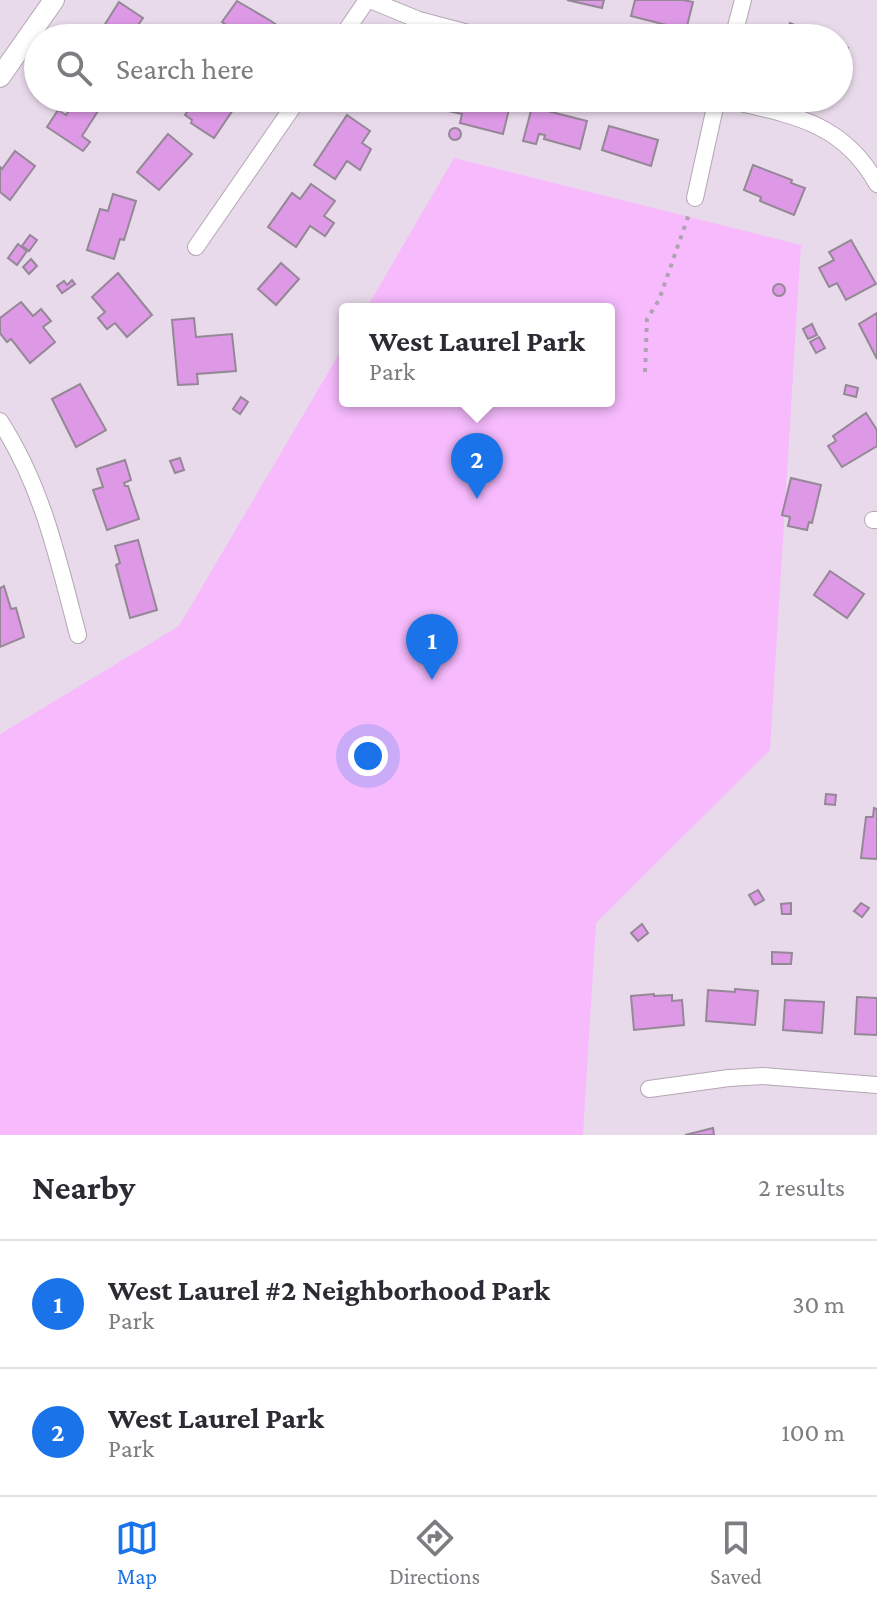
<!DOCTYPE html>
<html lang="en">
<head>
<meta charset="utf-8">
<style>
	:root { --surface:#fff; --page:#f2f2f3; --text:#2b2b33; --muted:#7c7c81; --line:#e1e1e2; --accent:#1a73e8 }
	body { margin:0; font-family:"Crimson Pro",serif; background:var(--page); color:var(--text) }
	.you { position:absolute; left:368px; top:756px; width:28px; height:28px; margin:-20px; border:6px solid #fff; border-radius:50%; background:#1a73e8; box-shadow:0 0 0 12px #1a73e833 }
	.badge { display:grid; place-items:center; width:52px; height:52px; border-radius:50%; background:var(--accent); color:#fff; font-size:26px; font-weight:700 }
	.pin { position:absolute; translate:-50% -66px; filter:drop-shadow(0 2px 4px #0008) }
	.pin::after { content:''; position:absolute; top:42px; width:28px; height:24px; background:inherit; clip-path:polygon(0 0,100% 0,50% 100%) }
	.popup { position:absolute; left:339px; top:303px; width:276px; height:104px; box-sizing:border-box; display:grid; place-content:center; border-radius:8px; background:var(--surface); filter:drop-shadow(0 2px 6px #0005); font-size:26px; white-space:nowrap; color:var(--muted) }
	.popup b { font-size:30px; color:var(--text) }
	.popup::after { content:''; position:absolute; left:50%; top:100%; margin-left:-16px; border:16px solid transparent; border-top-color:var(--surface) }
	.list { margin:0; padding:0; list-style:none }
	h2 { display:flex; justify-content:space-between; align-items:center; height:104px; margin:0; padding:0 32px; font-size:34px }
	h2 small { font-size:26px; font-weight:400; color:var(--muted) }
	.list li { display:grid; grid-template-columns:52px 1fr auto; gap:24px; align-items:center; box-sizing:border-box; height:128px; padding:0 32px; border-top:2px solid var(--line) }
	.list b { display:block; font-size:30px; white-space:nowrap }
	.list p { margin:0; font-size:26px; white-space:nowrap; color:var(--muted) }
	.list em { font-size:26px; font-style:normal; color:var(--muted) }
	.icon { flex:none; width:44px; height:44px; fill:none; stroke:currentColor; stroke-width:2; stroke-linecap:round; stroke-linejoin:round }
	.map { position:relative; flex:none; width:877px; height:1135px; overflow:hidden }
	.search { position:absolute; background:var(--surface); box-shadow:0 2px 6px #0004; left:24px; right:24px; top:24px; height:88px; display:flex; align-items:center; gap:20px; box-sizing:border-box; padding:0 28px; border-radius:44px; color:var(--muted); font-size:30px }
	.sheet { height:360px; background:var(--surface) }
	nav { display:flex; justify-content:space-around; align-items:center; box-sizing:border-box; height:112px; border-top:2px solid var(--line); background:var(--surface); font-size:22px; color:var(--muted) }
	nav a { display:grid; justify-items:center; gap:4px }
	nav .on { color:var(--accent) }
	.map>svg:first-child { display:block }
	.green { fill:#f6bafd }
	.building { fill:#de99e6; stroke:#948796; stroke-width:2 }
	.lines { fill:none; stroke-linecap:round; stroke-linejoin:round }
	.minor-casing { stroke:#b4a6b5; stroke-width:18 }
	.tertiary-casing { stroke:#b4a6b5; stroke-width:22 }
	.path { stroke:#aea2b0; stroke-width:4; stroke-dasharray:4 6; stroke-linecap:butt }
	.minor { stroke:#fff; stroke-width:16 }
	.tertiary { stroke:#fff; stroke-width:20 }
</style>
</head>
<body>
<div class="map">
<svg width="877" height="1135" viewBox="0 0 877 1135">
	<rect width="100%" height="100%" fill="#e9daeb"/>
	<path class="green" d="M454,158L801,245L770,750L596,923L583,1135H0V734L179,626L345,344V401H609V309H366Z"/>
	<g class="building">
		<path d="M567,0H604L602,8Z"/>
		<path d="M635,0H683L693,2L686,30L631,16Z"/>
		<path d="M237,1L271,21L290,34L288,38H235L238,33L222,22Z"/>
		<path d="M119,2L143,18L129,38H93L95,35L97,37Z"/>
		<path d="M790,23L825,38H784Z"/>
		<path d="M839,44L848,48L839,70Z"/>
		<path d="M77,98L98,111L82,136L90,142L83,151L47,127L58,110L66,115Z"/>
		<path d="M208,98H241L214,138L191,123L192,120L185,115L194,101L203,106Z"/>
		<rect x="378" y="98" width="42" height="10"/>
		<path d="M452,98H491L510,105L503,134L460,123L462,114L448,111Z"/>
		<path d="M532,107L587,121L580,149L544,139L545,135L539,134L536,144L523,141Z"/>
		<path d="M347,115L370,131L362,143L371,149L360,170L347,161L335,179L314,165Z"/>
		<path d="M609,126L658,140L651,166L602,150Z"/>
		<circle cx="455" cy="134" r="6"/>
		<path d="M168,134L192,154L159,190L137,172Z"/>
		<path d="M15,151L35,166L10,200L0,192V167L2,169Z"/>
		<path d="M753,165L792,180L791,183L805,188L794,215L760,201L761,197L744,190Z"/>
		<path d="M311,184L335,201L324,216L334,223L325,236L310,226L296,247L268,227L292,193L300,199Z"/>
		<path d="M113,194L136,201L124,240L120,239L114,259L87,250L100,209L108,211Z"/>
		<path d="M30,235L37,240L29,251L22,246Z"/>
		<path d="M851,240L876,284L846,300L837,283L829,287L819,268L834,260L829,252Z"/>
		<path d="M18,244L27,251L17,265L8,258Z"/>
		<path d="M31,259L37,266L29,274L23,267Z"/>
		<path d="M281,263L299,279L276,305L258,289Z"/>
		<path d="M118,273L152,315L127,337L115,323L107,329L98,318L105,312L92,297Z"/>
		<path d="M72,280L75,284L62,293L57,286L64,281L67,285Z"/>
		<circle cx="779" cy="290" r="6"/>
		<path d="M21,302L33,316L41,309L51,321L43,327L55,342L30,363L11,339L7,342L0,333V318Z"/>
		<path d="M877,313V359L859,324Z"/>
		<path d="M194,318L196,337L232,334L236,371L197,374L198,384L178,385L172,320Z"/>
		<path d="M812,324L817,335L808,339L803,329Z"/>
		<path d="M819,337L825,348L816,353L810,342Z"/>
		<path d="M80,384L106,430L76,447L52,399Z"/>
		<path d="M846,385L858,388L856,397L844,394Z"/>
		<path d="M241,397L248,402L240,414L233,409Z"/>
		<path d="M866,413L877,430V446L842,467L828,446L836,441L833,436Z"/>
		<path d="M180,458L184,470L175,473L170,461Z"/>
		<path d="M125,460L131,480L124,483L125,486H128L139,519L107,530L93,490L103,487L97,469Z"/>
		<path d="M791,478L821,485L812,523L809,522L807,530L788,526L790,517L782,515Z"/>
		<path d="M138,540L157,610L130,618L116,565L120,563L115,546Z"/>
		<path d="M830,571L864,594L847,618L814,595Z"/>
		<path d="M4,586L11,609L16,608L24,637L0,647V588Z"/>
		<path d="M826,794L836,795L835,805L825,804Z"/>
		<path d="M874,808L877,809V859L861,858L866,817H873Z"/>
		<path d="M758,890L764,900L755,905L749,895Z"/>
		<path d="M791,903V914H782L781,904Z"/>
		<path d="M861,903L869,908L862,917L854,911Z"/>
		<path d="M642,924L648,933L638,941L631,933Z"/>
		<path d="M772,952L792,953L791,964H772Z"/>
		<path d="M735,989L758,991L755,1025L706,1021L708,990L735,992Z"/>
		<path d="M654,994V996L672,995V1001L682,1000L684,1025L634,1030L631,996Z"/>
		<path d="M857,997L877,998V1035L855,1034Z"/>
		<path d="M785,1000L824,1002L822,1033L783,1030Z"/>
		<path d="M713,1128L714,1135H685Z"/>
	</g>
	<g class="lines">
		<g class="minor-casing">
			<g id="minor">
				<path d="M370,0L419,20L487,38"/>
				<path d="M341,38L367,0"/>
				<path d="M733,38L743,0"/>
				<path d="M718,98C784,114 841,118 877,184"/>
				<path d="M695,198L717,98"/>
				<path d="M196,247L299,98"/>
				<path d="M0,421C43,488 58,559 78,635"/>
				<path d="M873,520H877"/>
				<path d="M649,1089L729,1078L763,1076L877,1085"/>
			</g>
		</g>
		<g class="tertiary-casing">
			<path id="tertiary" d="M0,77L54,0"/>
		</g>
		<path class="path" d="M645,372L647,319L659,300L690,211"/>
		<use href="#minor" class="minor"/>
		<use href="#tertiary" class="tertiary"/>
	</g>
</svg>
<div class="you"></div>
<div class="pin badge" style="left:432px;top:680px">1</div>
<div class="pin badge" style="left:477px;top:499px">2</div>
<div class="popup"><b>West Laurel Park</b>Park</div>
<div class="search"><svg class="icon" aria-label="search" viewBox="0 0 24 24"><circle cx="10" cy="10" r="6"/><path d="M15 15l6 6"/></svg>Search here</div>
</div>
<section class="sheet">
<h2>Nearby<small>2 results</small></h2>
<ul class="list">
<li><span class="badge">1</span><div><b>West Laurel #2 Neighborhood Park</b><p>Park</p></div><em>30 m</em></li>
<li><span class="badge">2</span><div><b>West Laurel Park</b><p>Park</p></div><em>100 m</em></li>
</ul>
</section>
<nav>
<a class="on"><svg class="icon" aria-label="map" viewBox="0 0 24 24"><path d="M3 6l6-2 6 2 6-2v14l-6 2-6-2-6 2zM9 4v14M15 6v14"/></svg>Map</a>
<a><svg class="icon" aria-label="directions" viewBox="0 0 24 24"><path d="M12 3l9 9-9 9-9-9zM9 14v-3h6M13 9l2 2-2 2"/></svg>Directions</a>
<a><svg class="icon" aria-label="saved" viewBox="0 0 24 24"><path d="M7 4h10v16l-5-4-5 4z"/></svg>Saved</a>
</nav>
</body>
</html>
